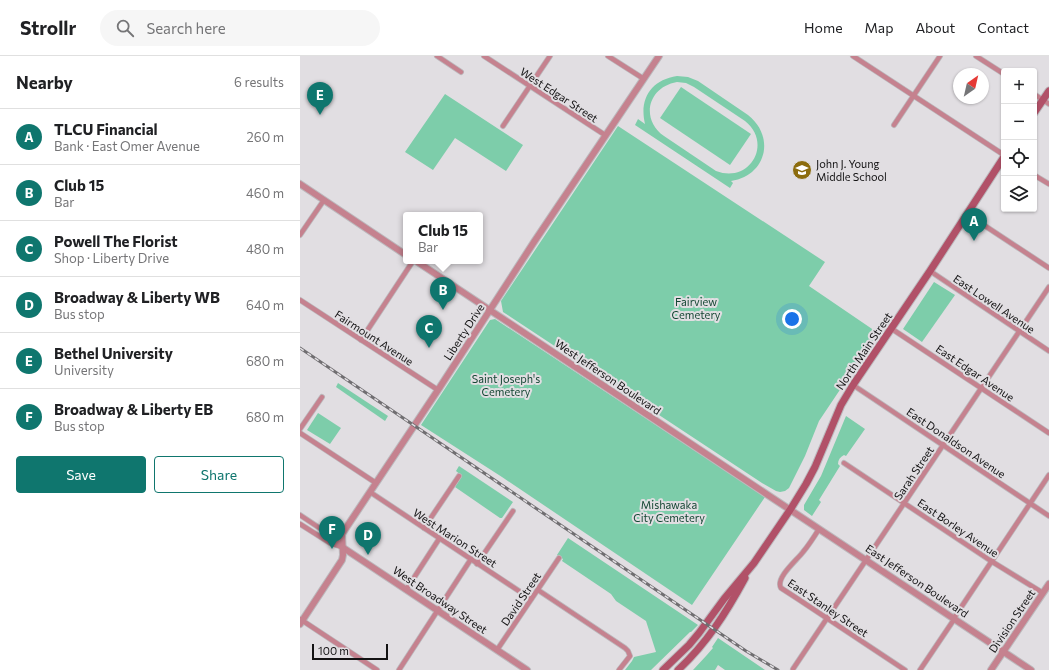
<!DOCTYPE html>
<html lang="en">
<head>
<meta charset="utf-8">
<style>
	:root { --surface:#fff; --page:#f6f6f6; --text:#202124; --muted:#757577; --line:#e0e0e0; --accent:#0f766e }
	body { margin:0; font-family:Commissioner,sans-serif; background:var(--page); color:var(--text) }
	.controls { position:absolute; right:12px; top:12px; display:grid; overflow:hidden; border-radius:4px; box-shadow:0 1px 3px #0004 }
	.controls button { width:36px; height:36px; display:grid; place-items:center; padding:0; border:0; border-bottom:1px solid var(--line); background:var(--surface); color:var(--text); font:20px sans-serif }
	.compass { position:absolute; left:653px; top:12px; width:36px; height:36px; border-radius:50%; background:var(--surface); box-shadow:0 1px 3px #0004; rotate:34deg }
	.scale { position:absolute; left:12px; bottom:10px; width:76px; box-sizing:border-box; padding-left:4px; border:2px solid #131213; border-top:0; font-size:11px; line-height:14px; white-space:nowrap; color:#131213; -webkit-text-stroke:3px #e1dee2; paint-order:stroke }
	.you { position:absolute; left:492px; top:263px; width:14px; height:14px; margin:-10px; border:3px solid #fff; border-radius:50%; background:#1a73e8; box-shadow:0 0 0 6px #1a73e833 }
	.badge { display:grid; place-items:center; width:26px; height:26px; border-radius:50%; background:var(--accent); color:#fff; font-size:13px; font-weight:700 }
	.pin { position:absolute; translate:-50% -33px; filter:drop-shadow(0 1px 2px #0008) }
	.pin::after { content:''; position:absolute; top:21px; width:14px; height:12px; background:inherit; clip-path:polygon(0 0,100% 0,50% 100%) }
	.popup { position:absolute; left:103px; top:156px; width:80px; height:52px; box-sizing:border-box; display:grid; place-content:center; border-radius:4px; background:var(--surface); filter:drop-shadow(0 1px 3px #0005); font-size:13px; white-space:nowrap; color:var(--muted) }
	.popup b { font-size:15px; color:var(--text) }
	.popup::after { content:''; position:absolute; left:50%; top:100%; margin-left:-8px; border:8px solid transparent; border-top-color:var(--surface) }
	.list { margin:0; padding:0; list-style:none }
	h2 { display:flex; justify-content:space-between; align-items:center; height:52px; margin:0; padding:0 16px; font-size:17px }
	h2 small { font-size:13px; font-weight:400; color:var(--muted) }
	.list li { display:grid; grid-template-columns:26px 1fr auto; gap:12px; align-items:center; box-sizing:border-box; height:56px; padding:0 16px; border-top:1px solid var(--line) }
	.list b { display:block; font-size:15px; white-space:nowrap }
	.list p { margin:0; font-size:13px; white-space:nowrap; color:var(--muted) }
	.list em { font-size:13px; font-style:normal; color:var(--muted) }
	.actions { display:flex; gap:8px; padding:12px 16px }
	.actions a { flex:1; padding:9px 0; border:1px solid var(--accent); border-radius:4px; text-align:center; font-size:14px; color:var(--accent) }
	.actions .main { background:var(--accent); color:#fff }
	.icon { flex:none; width:22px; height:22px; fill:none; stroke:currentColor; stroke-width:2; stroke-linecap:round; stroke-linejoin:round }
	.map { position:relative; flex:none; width:749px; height:614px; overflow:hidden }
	header { display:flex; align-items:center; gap:24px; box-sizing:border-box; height:56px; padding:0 20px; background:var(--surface); border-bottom:1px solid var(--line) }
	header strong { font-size:19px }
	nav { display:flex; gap:22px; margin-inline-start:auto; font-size:14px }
	.search { width:280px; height:36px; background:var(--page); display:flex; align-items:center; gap:10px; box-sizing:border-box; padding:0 14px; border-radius:22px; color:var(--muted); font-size:15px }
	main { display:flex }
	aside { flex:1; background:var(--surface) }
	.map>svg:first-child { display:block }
	.green { fill:#7dcdaa; fill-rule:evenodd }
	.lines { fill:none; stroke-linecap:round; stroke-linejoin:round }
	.minor-casing { stroke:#bcb9bd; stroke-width:6 }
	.tertiary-casing { stroke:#bcb9bd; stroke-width:8 }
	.secondary-casing { stroke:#bcb9bd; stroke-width:9 }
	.minor { stroke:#c5828f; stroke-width:4.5 }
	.tertiary { stroke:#c5828f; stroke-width:6 }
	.secondary { stroke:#b15168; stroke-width:7 }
	.rail-casing { stroke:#706e71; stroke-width:3 }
	.rail { stroke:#e1dee2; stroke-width:1.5; stroke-dasharray:4.5; stroke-linecap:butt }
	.labels { text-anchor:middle; stroke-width:4; stroke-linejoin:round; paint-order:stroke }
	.street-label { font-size:11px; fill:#131213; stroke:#e1dee2 }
	.poi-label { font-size:11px; fill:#131213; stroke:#e1dee2; text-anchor:start }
	.park-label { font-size:11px; fill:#144633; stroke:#e1dee2 }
</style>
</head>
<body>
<header>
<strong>Strollr</strong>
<div class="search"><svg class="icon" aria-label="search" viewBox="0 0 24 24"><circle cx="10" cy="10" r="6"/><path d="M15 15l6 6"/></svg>Search here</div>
<nav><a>Home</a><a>Map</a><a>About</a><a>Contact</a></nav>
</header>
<main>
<aside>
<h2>Nearby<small>6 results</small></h2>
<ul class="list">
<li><span class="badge">A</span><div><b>TLCU Financial</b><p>Bank · East Omer Avenue</p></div><em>260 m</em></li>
<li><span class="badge">B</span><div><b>Club 15</b><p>Bar</p></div><em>460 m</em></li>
<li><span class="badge">C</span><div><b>Powell The Florist</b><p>Shop · Liberty Drive</p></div><em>480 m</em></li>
<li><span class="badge">D</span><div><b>Broadway &amp; Liberty WB</b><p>Bus stop</p></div><em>640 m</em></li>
<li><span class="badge">E</span><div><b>Bethel University</b><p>University</p></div><em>680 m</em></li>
<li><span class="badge">F</span><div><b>Broadway &amp; Liberty EB</b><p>Bus stop</p></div><em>680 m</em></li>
</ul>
<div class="actions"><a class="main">Save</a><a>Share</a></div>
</aside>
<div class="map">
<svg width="749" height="614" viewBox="0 0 749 614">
	<rect width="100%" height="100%" fill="#e1dee2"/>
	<g class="green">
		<path d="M377,20L388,21L398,25L448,59C476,81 466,120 431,125L433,127L430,132L335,69L338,63L345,68C339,43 351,24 377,20ZM377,26L386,27L394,31L445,65C473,87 450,128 416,115L364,80C340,63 348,31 377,26Z"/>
		<path d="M381,31L451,78L430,109L360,62Z"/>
		<path d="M145,38L223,89L206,115L155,82L133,114L105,96Z"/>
		<path d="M318,70L525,206L509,230L578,277L519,365L505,400L489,432L485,435L480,436L476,435L462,427L203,256L201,245Z"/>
		<path d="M634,226L655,239L622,286L603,273Z"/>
		<path d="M195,263L465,441L392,549L202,421L121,369L190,264Z"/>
		<path d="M38,327L88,360L85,365L36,331Z"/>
		<path d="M18,357L41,372L30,388L7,374Z"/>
		<path d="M546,360L565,373L546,400L544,399C540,401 538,404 538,408L540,410L519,444L521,446L512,460L504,454V449L521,420Z"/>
		<path d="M159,410L213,446L202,462H200L155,431L162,420L156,415Z"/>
		<path d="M268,482L398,569L391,576H390L351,614H325L332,605L334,601L356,596L346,565L316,545L311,538L262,505L263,503L257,499Z"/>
		<path d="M418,582L465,614H425L418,609L415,614H393L406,600L413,592L412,591Z"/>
	</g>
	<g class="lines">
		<g class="minor-casing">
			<g id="minor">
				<path d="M137,0L161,16"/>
				<path d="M184,0L305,79"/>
				<path d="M308,0L344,23"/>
				<path d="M553,0L704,99"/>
				<path d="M676,0L704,18"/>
				<path d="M734,38L749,48"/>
				<path d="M594,69L640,0"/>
				<path d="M203,70L250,0"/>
				<path d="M734,119L749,128"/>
				<path d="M667,158L749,212"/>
				<path d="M0,179L24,144"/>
				<path d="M630,215L749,295"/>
				<path d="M0,244L138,334"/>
				<path d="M592,273L749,377"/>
				<path d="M61,284L113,205"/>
				<path d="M553,329L749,460"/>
				<path d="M0,373L22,341"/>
				<path d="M0,377L76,427"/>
				<path d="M544,407L691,505L743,537"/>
				<path d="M70,436L231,543"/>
				<path d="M0,459L33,481L42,491"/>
				<path d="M0,468L30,487L42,491"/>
				<path d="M124,472L159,420"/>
				<path d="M519,473C514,481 509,489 503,496C497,504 475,522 481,532L498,543L605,614"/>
				<path d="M177,508L213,455"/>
				<path d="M106,534L139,483"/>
				<path d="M238,534L325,592L328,595L330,600L319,614"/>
				<path d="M654,562L749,419"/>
				<path d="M0,563L77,614"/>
				<path d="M197,594L259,502"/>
				<path d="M493,613L749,231"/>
				<path d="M99,614L171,503"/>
				<path d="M620,614L655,562"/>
			</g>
		</g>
		<g class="tertiary-casing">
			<g id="tertiary">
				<path d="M0,128L106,199"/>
				<path d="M116,205L731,614"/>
				<path d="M42,491L227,614"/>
				<path d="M0,568L42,504L43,499L42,478L140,331L234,186L359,0"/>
				<path d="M691,614L749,528"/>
			</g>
		</g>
		<g class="secondary-casing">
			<g id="secondary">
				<path d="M734,57L749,35"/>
				<path d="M363,614L389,589L399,577L424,543L454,507L490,454L506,428L515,411L541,349L553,329L630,215L704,101"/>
				<path d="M378,614C407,587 426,557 445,522"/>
			</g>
		</g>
		<use href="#minor" class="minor"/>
		<use href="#tertiary" class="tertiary"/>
		<use href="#secondary" class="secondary"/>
		<g class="rail-casing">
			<path id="rail" d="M0,292L446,595L478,614"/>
		</g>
		<use href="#rail" class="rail"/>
	</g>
	<defs>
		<g id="school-disc" transform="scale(1)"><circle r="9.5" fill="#8c6c0e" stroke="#e1dee2"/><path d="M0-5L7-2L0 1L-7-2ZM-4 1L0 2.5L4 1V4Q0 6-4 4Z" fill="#fff"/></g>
	</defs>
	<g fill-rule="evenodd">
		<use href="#school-disc" x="502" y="114"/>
	</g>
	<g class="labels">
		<g class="street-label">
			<text transform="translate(259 39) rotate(33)" y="4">West Edgar Street</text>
			<text transform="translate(694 248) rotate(34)" y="4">East Lowell Avenue</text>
			<text transform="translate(164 276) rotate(-57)" y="4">Liberty Drive</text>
			<text transform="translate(74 282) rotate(33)" y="4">Fairmount Avenue</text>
			<text transform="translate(564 295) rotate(-56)" y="4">North Main Street</text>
			<text transform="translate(675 317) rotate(34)" y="4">East Edgar Avenue</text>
			<text transform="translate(308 321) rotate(34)" y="4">West Jefferson Boulevard</text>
			<text transform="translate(656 387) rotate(34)" y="4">East Donaldson Avenue</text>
			<text transform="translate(614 417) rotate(-56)" y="4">Sarah Street</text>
			<text transform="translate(658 472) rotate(34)" y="4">East Borley Avenue</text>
			<text transform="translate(155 482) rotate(33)" y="4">West Marion Street</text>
			<text transform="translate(617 525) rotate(34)" y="4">East Jefferson Boulevard</text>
			<text transform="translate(221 543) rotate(-56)" y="4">David Street</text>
			<text transform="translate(140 544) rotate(34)" y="4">West Broadway Street</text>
			<text transform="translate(528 552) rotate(34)" y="4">East Stanley Street</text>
			<text transform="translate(712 565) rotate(-56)" y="4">Division Street</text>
		</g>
		<g class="poi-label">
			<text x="516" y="112">John J. Young<tspan x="516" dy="13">Middle School</tspan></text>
		</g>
		<g class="park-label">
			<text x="396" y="250">Fairview<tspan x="396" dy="13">Cemetery</tspan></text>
			<text x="206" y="327">Saint Joseph's<tspan x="206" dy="13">Cemetery</tspan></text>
			<text x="369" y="453">Mishawaka<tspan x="369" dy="13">City Cemetery</tspan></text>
		</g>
	</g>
</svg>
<div class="controls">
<button>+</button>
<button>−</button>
<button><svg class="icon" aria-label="locate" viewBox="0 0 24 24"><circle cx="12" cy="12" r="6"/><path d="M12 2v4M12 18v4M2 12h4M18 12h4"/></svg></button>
<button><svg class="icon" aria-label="layers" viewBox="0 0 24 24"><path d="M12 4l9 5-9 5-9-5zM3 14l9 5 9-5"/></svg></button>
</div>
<svg class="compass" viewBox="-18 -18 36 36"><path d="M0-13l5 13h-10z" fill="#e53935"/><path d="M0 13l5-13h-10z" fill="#757577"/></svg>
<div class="scale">100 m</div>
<div class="you"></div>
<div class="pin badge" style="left:674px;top:185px">A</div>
<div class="pin badge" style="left:143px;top:254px">B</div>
<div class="popup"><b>Club 15</b>Bar</div>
<div class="pin badge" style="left:129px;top:292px">C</div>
<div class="pin badge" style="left:68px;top:499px">D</div>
<div class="pin badge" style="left:20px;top:59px">E</div>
<div class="pin badge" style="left:32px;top:493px">F</div>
</div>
</main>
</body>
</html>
